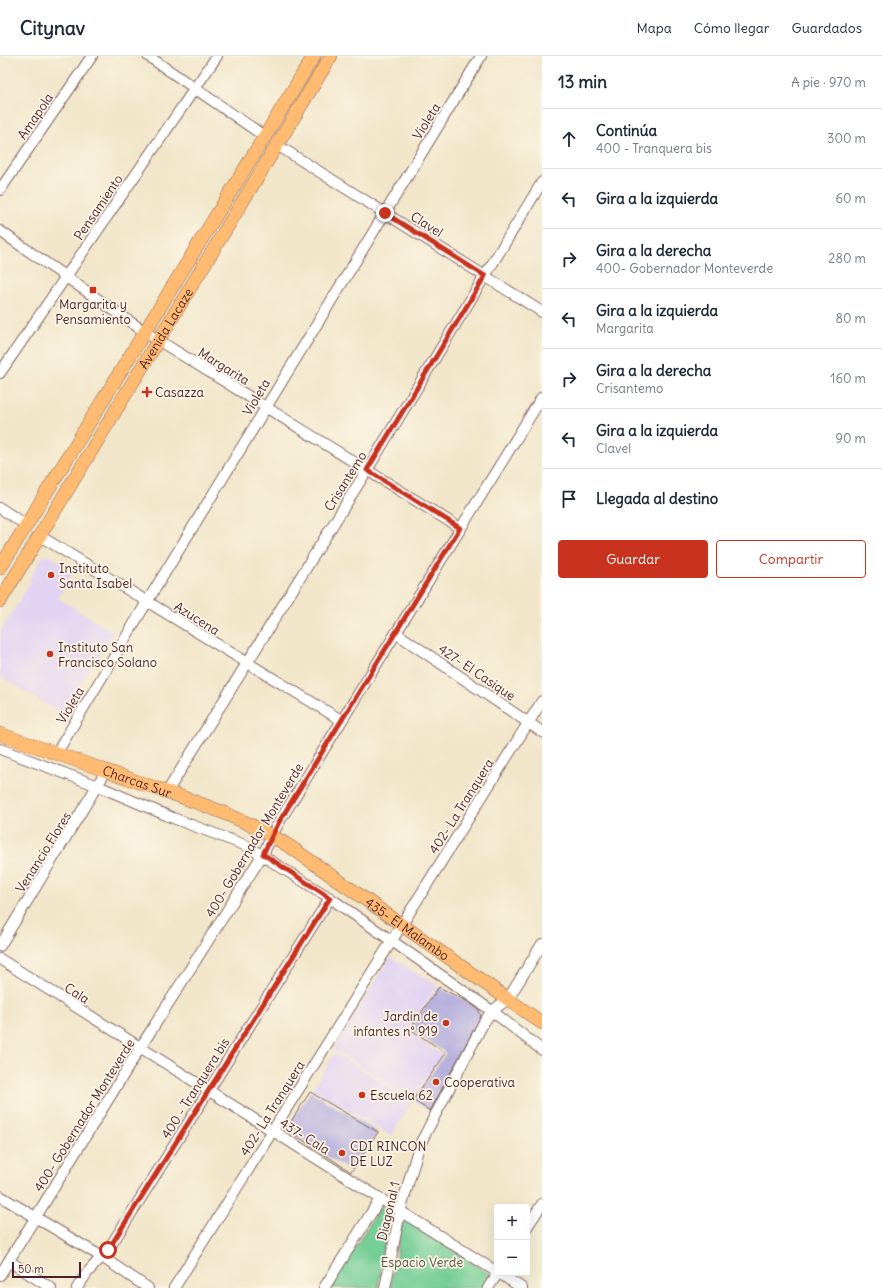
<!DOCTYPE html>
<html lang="es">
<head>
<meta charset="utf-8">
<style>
	:root { --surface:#fff; --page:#f6f6f7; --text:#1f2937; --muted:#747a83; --line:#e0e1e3; --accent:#c8321e }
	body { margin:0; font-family:Delius,sans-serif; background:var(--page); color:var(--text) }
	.controls { position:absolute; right:12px; bottom:12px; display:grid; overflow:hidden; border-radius:4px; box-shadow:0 4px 16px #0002 }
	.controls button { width:36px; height:36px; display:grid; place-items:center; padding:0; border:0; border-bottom:1px solid var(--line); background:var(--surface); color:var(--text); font:20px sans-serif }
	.scale { position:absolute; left:12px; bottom:10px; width:69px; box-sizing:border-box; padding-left:4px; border:2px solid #4a1f2b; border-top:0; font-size:11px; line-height:14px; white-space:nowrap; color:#4a1f2b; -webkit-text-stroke:3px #fcf5e5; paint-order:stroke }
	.stop { position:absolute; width:12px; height:12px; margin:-9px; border:3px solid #c8321e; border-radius:50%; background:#fff }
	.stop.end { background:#c8321e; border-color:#fff; box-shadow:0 1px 4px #0008 }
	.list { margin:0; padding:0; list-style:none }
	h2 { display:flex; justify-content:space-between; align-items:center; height:52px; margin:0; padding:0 16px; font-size:17px }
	h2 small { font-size:13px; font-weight:400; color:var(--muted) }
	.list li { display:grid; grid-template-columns:26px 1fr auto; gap:12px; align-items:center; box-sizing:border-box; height:60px; padding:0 16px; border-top:1px solid var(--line) }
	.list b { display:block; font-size:15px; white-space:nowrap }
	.list p { margin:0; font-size:13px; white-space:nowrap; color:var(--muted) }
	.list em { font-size:13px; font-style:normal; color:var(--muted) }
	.actions { display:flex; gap:8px; padding:12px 16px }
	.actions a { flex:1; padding:9px 0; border:1px solid var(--accent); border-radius:4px; text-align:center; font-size:14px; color:var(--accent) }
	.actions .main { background:var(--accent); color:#fff }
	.icon { flex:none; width:22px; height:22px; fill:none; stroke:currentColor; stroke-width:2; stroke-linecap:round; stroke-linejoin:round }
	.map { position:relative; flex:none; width:542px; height:1232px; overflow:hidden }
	header { display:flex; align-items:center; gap:24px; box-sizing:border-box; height:56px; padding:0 20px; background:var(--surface); border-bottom:1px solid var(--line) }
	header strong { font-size:19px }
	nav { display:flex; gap:22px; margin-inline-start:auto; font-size:14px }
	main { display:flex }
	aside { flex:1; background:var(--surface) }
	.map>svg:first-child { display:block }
	.built { fill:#e3d3f3 }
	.green { fill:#74ce95; stroke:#5f7660 }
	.building { fill:#b8b1de }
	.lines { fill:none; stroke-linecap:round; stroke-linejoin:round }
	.minor-casing { stroke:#846562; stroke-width:12 }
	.major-casing { stroke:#846562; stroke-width:14 }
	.minor { stroke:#fff; stroke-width:10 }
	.major { stroke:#ffbb71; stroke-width:13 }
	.route { stroke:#c8321e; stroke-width:5 }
	.poi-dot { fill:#c8321e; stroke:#fcf5e5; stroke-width:1.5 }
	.labels { text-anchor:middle; stroke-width:3.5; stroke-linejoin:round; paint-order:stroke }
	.street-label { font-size:13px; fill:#4a1f2b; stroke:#fcf5e5 }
	.poi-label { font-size:13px; fill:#4a1f2b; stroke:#fcf5e5; text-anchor:start }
	.park-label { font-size:13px; fill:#57544b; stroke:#fcf5e5 }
</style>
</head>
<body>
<header>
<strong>Citynav</strong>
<nav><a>Mapa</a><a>Cómo llegar</a><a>Guardados</a></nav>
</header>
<main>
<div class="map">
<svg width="542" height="1232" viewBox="0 0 542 1232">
	<rect width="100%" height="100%" fill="#fcf5e5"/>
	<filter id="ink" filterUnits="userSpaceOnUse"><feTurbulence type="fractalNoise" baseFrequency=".025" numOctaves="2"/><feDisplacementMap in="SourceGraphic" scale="8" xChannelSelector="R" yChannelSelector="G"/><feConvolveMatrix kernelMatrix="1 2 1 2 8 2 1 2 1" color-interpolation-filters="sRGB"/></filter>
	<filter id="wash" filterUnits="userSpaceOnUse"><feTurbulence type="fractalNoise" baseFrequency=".012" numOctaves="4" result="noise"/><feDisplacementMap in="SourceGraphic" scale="16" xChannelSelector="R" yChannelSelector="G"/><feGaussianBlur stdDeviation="0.9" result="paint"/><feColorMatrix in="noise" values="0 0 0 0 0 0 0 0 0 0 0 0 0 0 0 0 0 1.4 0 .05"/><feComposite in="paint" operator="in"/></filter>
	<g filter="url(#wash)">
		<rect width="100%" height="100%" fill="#f1e6c9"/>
		<g class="built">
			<path d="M43,500H51L73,516L58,542L114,577L60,657L0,620V577L31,525L29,523Z"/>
			<path d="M390,901L437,929L407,975L442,999L412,1042L333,993Z"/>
			<path d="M335,997L412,1045L391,1080L312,1033Z"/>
		</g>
		<g class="green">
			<path d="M380,1151L392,1157L378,1232H330Z"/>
			<path d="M403,1161L490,1218L482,1232H390Z"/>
		</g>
		<g id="blocks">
			<g class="building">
				<path d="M439,931L468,946L478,953L481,960L430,1055L413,1044L446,997L410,973Z"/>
				<path d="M310,1036L378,1076L351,1116L286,1073Z"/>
			</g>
		</g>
	</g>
	<g filter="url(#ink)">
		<use href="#blocks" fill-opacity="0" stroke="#846562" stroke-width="1"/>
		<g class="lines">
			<g class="minor-casing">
				<g id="minor">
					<path d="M148,0L264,80"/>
					<path d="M277,89L542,256"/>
					<path d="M0,134L92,0"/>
					<path d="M0,175L145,276L460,472"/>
					<path d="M0,317L217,0"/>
					<path d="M0,452L26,469"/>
					<path d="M40,480L341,664"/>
					<path d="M396,577L542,676"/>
					<path d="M0,693L98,730L173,762L247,790L330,842L392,885L492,955L542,994"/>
					<path d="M56,698L147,546L481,0"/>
					<path d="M167,736L367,414L542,126"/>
					<path d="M0,890L106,715"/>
					<path d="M0,903L497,1216"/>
					<path d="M0,1140L102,1201L148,1232"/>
					<path d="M527,1171L542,1148"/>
					<path d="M9,1205L51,1232"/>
					<path d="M499,1217L522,1232"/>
					<path d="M0,1219L135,1000L263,798L279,766L542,341"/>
					<path d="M77,1232L87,1217L108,1194L330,842"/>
					<path d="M174,1232L542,645"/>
					<path d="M324,1232L380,1143"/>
					<path d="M385,1232L400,1156L419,1090L484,966L492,955L508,943L542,888"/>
					<path d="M488,1232L498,1217"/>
				</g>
			</g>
			<g class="major-casing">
				<g id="major">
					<path d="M0,512L314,0"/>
					<path id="s1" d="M0,545L331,0"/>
					<path id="s2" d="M0,678C51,696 102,713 153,731C202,748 247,763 292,792L542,967"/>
				</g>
			</g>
			<use href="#minor" class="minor"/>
			<use href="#major" class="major"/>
		</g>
	</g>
	<g class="lines" filter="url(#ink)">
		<path class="route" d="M108,1194L330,842L263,798L279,766L460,472L367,414L485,220L385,157"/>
	</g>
	<g class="poi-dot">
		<rect x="89" y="230" width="8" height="8" rx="2"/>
		<path d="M145 330h4v4h4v4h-4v4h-4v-4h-4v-4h4z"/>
		<circle cx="51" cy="519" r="4"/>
		<circle cx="50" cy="598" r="4"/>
		<circle cx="446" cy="967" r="4"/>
		<circle cx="436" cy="1026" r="4"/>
		<circle cx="362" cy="1039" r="4"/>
		<circle cx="342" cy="1097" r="4"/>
	</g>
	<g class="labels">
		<g class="street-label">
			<text transform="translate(35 60) rotate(-56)" y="5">Amapola</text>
			<text transform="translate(426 65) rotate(-58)" y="5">Violeta</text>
			<text transform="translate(98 151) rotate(-56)" y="5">Pensamiento</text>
			<text transform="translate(427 168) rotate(32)" y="5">Clavel</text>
			<text dy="5" stroke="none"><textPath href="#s1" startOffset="319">Avenida Lacaze</textPath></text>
			<text transform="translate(224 310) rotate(32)" y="5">Margarita</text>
			<text transform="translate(256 341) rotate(-59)" y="5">Violeta</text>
			<text transform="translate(345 425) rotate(-58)" y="5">Crisantemo</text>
			<text transform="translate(197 562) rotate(32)" y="5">Azucena</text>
			<text transform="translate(477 616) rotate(34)" y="5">427- El Casique</text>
			<text transform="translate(70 649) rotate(-59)" y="5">Violeta</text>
			<text dy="5" stroke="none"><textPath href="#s2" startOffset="145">Charcas Sur</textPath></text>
			<text transform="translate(461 750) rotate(-58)" y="5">402- La Tranquera</text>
			<text transform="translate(254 784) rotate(-59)" y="5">400- Gobernador Monteverde</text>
			<text transform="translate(43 796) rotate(-58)" y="5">Venancio Flores</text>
			<text dy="5" stroke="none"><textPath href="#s2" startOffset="455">435- El Malambo</textPath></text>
			<text transform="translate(77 937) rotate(32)" y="5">Cala</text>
			<text transform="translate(195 1032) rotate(-58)" y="5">400 - Tranquera bis</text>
			<text transform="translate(272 1052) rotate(-58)" y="5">402- La Tranquera</text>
			<text transform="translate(84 1059) rotate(-58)" y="5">400- Gobernador Monteverde</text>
			<text transform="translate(305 1080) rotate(32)" y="5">437- Cala</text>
			<text transform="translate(388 1155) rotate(-77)" y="5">Diagonal 1</text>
		</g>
		<g class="poi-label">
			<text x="93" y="253" text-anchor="middle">Margarita y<tspan x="93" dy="15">Pensamiento</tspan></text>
			<text x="155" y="341">Casazza</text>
			<text x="59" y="517">Instituto<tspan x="59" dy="15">Santa Isabel</tspan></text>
			<text x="58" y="596">Instituto San<tspan x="58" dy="15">Francisco Solano</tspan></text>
			<text x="438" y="965" text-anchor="end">Jardín de<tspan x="438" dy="15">infantes n° 919</tspan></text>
			<text x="444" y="1031">Cooperativa</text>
			<text x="370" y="1044">Escuela 62</text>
			<text x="350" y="1095">CDI RINCON<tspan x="350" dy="15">DE LUZ</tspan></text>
		</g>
		<g class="park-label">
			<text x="422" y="1211">Espacio Verde</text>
		</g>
	</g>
</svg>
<div class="controls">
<button>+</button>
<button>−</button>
</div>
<div class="scale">50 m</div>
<div class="stop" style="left:108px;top:1194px"></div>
<div class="stop end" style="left:385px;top:157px"></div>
</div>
<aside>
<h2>13 min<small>A pie · 970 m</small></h2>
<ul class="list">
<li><svg class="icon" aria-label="ahead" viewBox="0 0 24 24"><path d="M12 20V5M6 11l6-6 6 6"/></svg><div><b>Continúa</b><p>400 - Tranquera bis</p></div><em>300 m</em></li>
<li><svg class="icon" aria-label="left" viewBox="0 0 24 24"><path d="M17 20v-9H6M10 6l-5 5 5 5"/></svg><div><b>Gira a la izquierda</b></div><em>60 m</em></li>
<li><svg class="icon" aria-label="right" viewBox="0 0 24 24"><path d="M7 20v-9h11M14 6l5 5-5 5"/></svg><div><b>Gira a la derecha</b><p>400- Gobernador Monteverde</p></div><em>280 m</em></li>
<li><svg class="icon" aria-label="left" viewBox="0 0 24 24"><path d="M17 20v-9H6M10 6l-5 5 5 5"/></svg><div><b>Gira a la izquierda</b><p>Margarita</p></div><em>80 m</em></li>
<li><svg class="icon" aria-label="right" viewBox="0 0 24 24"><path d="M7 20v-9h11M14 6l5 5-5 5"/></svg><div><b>Gira a la derecha</b><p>Crisantemo</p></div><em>160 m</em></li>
<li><svg class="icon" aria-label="left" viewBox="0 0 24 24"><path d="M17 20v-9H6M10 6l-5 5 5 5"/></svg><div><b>Gira a la izquierda</b><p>Clavel</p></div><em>90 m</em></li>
<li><svg class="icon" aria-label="arrive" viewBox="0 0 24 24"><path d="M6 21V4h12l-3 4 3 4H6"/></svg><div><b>Llegada al destino</b></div></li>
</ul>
<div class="actions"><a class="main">Guardar</a><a>Compartir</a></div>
</aside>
</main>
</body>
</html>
